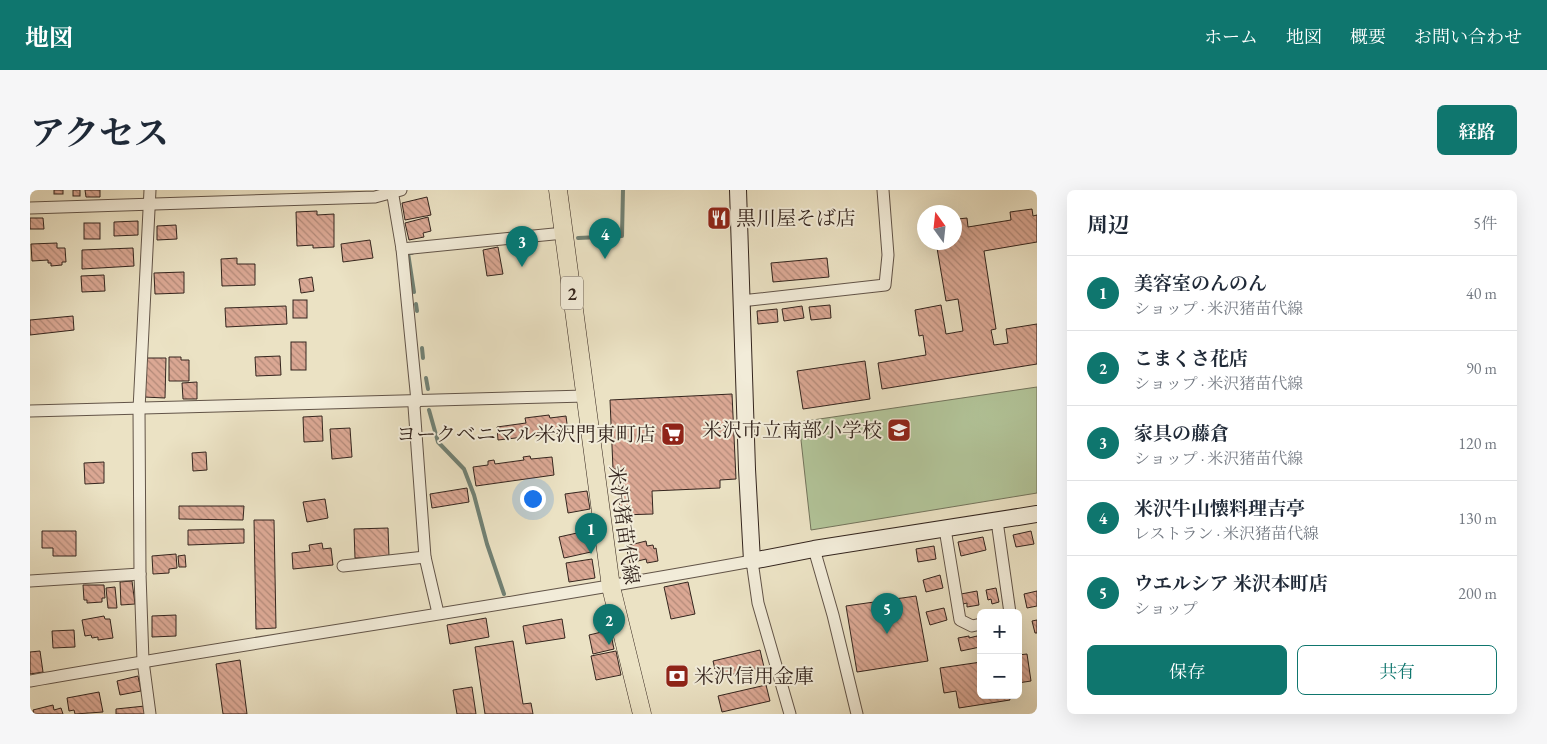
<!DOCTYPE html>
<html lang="ja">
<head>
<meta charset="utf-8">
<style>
	:root { --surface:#fff; --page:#f6f6f7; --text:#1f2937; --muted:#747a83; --line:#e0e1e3; --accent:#0f766e }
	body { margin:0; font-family:"EB Garamond","Noto Serif JP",serif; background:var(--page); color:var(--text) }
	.controls { position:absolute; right:15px; bottom:15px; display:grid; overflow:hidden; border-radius:8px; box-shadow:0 5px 20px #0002 }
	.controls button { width:45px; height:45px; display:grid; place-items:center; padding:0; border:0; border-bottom:1px solid var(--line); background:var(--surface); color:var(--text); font:25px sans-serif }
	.compass { position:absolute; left:887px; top:15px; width:45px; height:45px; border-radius:50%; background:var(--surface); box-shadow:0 5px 20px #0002; rotate:345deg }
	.you { position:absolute; left:502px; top:308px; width:18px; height:18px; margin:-12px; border:4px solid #fff; border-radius:50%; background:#1a73e8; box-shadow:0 0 0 8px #1a73e833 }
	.badge { display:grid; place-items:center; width:32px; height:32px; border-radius:50%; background:var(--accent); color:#fff; font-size:16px; font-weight:700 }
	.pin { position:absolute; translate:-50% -41px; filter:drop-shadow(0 1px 2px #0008) }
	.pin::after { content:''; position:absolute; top:26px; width:18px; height:15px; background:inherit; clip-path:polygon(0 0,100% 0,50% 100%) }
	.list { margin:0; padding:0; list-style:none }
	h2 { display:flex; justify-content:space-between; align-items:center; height:65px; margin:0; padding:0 20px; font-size:21px }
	h2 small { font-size:16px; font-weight:400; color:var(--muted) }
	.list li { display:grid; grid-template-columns:32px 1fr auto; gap:15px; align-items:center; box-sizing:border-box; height:75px; padding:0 20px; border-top:1px solid var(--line) }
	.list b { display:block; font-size:19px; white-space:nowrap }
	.list p { margin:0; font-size:16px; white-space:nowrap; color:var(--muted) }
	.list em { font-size:16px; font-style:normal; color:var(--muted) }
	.actions { display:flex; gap:10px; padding:15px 20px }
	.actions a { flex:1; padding:11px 0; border:1px solid var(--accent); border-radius:8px; text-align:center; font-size:18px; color:var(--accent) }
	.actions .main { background:var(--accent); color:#fff }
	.map { position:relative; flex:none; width:1007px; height:524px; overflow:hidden; border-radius:8px }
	header { display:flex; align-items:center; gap:30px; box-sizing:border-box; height:70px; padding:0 25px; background:var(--accent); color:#fff }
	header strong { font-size:24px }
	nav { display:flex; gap:28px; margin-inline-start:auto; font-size:18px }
	.intro { display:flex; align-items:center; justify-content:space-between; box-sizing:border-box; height:120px; padding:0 30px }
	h1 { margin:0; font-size:35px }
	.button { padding:12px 22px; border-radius:8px; background:var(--accent); color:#fff; font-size:18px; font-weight:700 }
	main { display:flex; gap:30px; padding:0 30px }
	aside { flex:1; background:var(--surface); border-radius:8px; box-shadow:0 5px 20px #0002 }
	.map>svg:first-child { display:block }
	.pitch { fill:#b2c499; stroke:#73745c }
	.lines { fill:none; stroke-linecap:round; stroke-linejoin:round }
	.stream { stroke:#718174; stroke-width:4 }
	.building { fill:url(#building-back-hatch); stroke:#34251e }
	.street-casing { stroke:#625448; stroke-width:13 }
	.secondary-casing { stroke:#34251e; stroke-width:18 }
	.primary-casing { stroke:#34251e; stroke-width:19 }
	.street { stroke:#f2ecd9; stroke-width:11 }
	.secondary { stroke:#f2ecd9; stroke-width:16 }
	.primary { stroke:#ebe2c4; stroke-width:18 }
	.labels { text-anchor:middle; stroke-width:4; stroke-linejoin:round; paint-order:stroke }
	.shield { fill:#f2ecd9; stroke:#6d6156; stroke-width:1 }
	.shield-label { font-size:19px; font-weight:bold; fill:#34251e }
	.poi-label { font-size:20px; fill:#34251e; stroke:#f2ecd9; text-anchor:start }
	.street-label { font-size:20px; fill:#34251e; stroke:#f2ecd9 }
</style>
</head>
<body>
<header>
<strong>地図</strong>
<nav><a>ホーム</a><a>地図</a><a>概要</a><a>お問い合わせ</a></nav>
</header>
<div class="intro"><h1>アクセス</h1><a class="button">経路</a></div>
<main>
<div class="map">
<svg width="1007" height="524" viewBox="0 0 1007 524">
	<defs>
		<pattern id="building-back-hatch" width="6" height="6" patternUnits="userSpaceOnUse" patternTransform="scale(1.25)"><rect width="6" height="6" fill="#dba894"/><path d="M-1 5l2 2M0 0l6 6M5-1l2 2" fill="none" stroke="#b28978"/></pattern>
	</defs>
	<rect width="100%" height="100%" fill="#ebe2c4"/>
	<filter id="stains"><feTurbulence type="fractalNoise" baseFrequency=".004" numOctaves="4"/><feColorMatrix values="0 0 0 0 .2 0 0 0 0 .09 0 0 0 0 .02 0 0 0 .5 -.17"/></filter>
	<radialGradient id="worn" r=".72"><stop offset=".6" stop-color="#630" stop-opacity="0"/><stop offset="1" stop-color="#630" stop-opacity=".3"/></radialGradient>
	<path class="pitch" d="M1007,197V303L781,340L769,232Z"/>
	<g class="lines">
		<g class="stream">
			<path d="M548,48L592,46L593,0"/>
			<path d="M382,63H378L384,102"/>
			<path d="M386,114L387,121"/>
			<path d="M392,158L393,168"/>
			<path d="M396,188L398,199"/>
			<path d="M399,220L408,252L434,279L444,305L457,354L474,404"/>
		</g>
	</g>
	<g class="building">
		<rect x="24" y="0" width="9" height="4"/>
		<rect x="43" y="0" width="7" height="6"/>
		<path d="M55,0H70V7H56Z"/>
		<path d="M397,7L401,25L375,30L372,13Z"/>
		<path d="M1002,19L1003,26L1007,25V52L954,61L966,139L961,140L964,155L978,153L976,139L1007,134V174L852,199L848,173L896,165L893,145L889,146L885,120L911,115L916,144L933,141L928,109L916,111L906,52H924V39L930,38L928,29L937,28L938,37L981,30L980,22Z"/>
		<path d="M287,21V25L304,24V57L283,58V55L267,56L266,22Z"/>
		<path d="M398,27L401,41L393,43L394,47L379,50L375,33Z"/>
		<path d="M0,28H13L14,39H0Z"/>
		<path d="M108,31V45L84,46V32Z"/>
		<rect x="54" y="33" width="16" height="16"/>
		<path d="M146,35L147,49L127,50V36Z"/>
		<path d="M340,50L343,68L313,72L311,54Z"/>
		<path d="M27,53V58H35L36,72H32V75L21,76V73H18V70L2,71L1,54Z"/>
		<path d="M468,57L473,84L457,86L453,60Z"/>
		<path d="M103,58L104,76L52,79V60Z"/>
		<path d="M207,68V74H225V95L192,96L191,69Z"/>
		<path d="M797,68L799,87L743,92L741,73Z"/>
		<path d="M154,82V103L125,104L124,83Z"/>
		<path d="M74,85L75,101L52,102L51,86Z"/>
		<path d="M282,87L284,101L271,103L269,89Z"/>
		<rect x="263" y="110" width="14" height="18"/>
		<path d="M800,115L801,128L781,130L779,117Z"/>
		<path d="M256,116L257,134L196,137L195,118Z"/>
		<path d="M772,116L774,128L754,131L752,119Z"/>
		<path d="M747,119L748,132L728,134L727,121Z"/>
		<path d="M43,126L44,140L0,145V130Z"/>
		<rect x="261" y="152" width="15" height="28"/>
		<path d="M250,166L251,185L226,186L225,167Z"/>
		<path d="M139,167H151V170H159V191H139Z"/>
		<path d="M115,168H136L135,208L114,207Z"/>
		<path d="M835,171L840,209L773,219L767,181Z"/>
		<path d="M167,192V209H153L152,193Z"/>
		<path d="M702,204L706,289L690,290V298L622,301L623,324L590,325L588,279H583L580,210Z"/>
		<path d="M519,225L520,228L536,226L538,242L468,250L467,237L496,233L495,228Z"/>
		<path d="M292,226L293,251L274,252L273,227Z"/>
		<path d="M320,238L322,267L302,269L300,239Z"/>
		<path d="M176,262L177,280L163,281L162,263Z"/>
		<path d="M500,266L501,269L522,267L524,285L446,296L443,277L458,275V271L464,270L465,274L494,270L493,267Z"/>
		<path d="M74,272V293L55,294L54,273Z"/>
		<path d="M437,298L439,312L402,318L400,304Z"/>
		<path d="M557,301L560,319L538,323L535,304Z"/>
		<path d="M295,309L298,328L277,332L273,312Z"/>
		<path d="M149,316H214L213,330L149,329Z"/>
		<path d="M224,330H244L246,438L226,439Z"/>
		<path d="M358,338L359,367L325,368L324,339Z"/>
		<path d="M214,339V353L158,355V340Z"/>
		<path d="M12,341H46V366H23V358H12Z"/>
		<path d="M556,341L561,362L534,368L529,347Z"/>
		<path d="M1001,341L1004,354L986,357L983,345Z"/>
		<path d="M953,347L956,360L931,366L928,352Z"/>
		<path d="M616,351L617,356L623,355L624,359L626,358L628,371L617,373L616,369L600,373L596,356Z"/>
		<path d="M292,353L293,359L301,358L303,375L263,379L262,363L280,361L279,355Z"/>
		<path d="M904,356L906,369L888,372L886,359Z"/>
		<path d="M146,364L147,378L139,379V383L123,384L122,366Z"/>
		<path d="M155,365L156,377H149L148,366Z"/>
		<path d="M562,369L565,388L539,392L536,373Z"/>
		<path d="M910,385L913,398L896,402L893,390Z"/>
		<path d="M102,391L105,414L91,415L90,392Z"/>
		<path d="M658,392L665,424L641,429L634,397Z"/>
		<path d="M53,395H74L75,408H72V412L57,413V410H54Z"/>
		<path d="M85,397L87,418H78L76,398Z"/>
		<path d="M966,398L969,412L962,414L961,409L958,410L956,400Z"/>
		<path d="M947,401L949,415L937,417V413L933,414L931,404Z"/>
		<path d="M1007,401V416L997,418L994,404Z"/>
		<path d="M886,406L898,471L827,482L816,416Z"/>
		<path d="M914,418L917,430L900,435L896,422Z"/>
		<path d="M146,425V446L122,447V426Z"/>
		<path d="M74,426L75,429H80L83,448L68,450V447L62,448L61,445L55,446L52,430Z"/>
		<path d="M456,428L459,447L420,454L417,435Z"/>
		<path d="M532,429L535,448L496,454L493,436Z"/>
		<path d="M1007,430V443H1005L1002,431Z"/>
		<path d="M44,440L45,457L23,458L22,441Z"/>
		<path d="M580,440L584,459L563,464L559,445Z"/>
		<path d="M939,446V448L947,446L950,457L931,461L928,448Z"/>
		<path d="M483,451L493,514L501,513L503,524H455L445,457Z"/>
		<path d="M730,460L734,477L687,488L683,471Z"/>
		<path d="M10,461L13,482L0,484V462Z"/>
		<path d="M586,461L591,485L566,490L561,466Z"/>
		<path d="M997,464L1001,491L988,493V465Z"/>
		<path d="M210,470L217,524H193L186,474Z"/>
		<path d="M951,472V505H979L980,510L929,518L926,501L914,503L910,478Z"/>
		<path d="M108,486L111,501L90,505L87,491Z"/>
		<path d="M736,495L740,511L692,522L688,506Z"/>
		<path d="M442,497L446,524H427L423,500Z"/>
		<path d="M69,502L73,522L45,524L44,520L39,521L37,508Z"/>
		<path d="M23,515L24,520L31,518L33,524H4L3,520Z"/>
		<path d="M115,516V524H86V519Z"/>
	</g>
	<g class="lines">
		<g class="street-casing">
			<g id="street">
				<path d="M120,0L109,219L110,384L113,471L120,524"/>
				<path d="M362,0L372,59L387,211L384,216L395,367L408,423"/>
				<path d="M0,18L345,7L371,0"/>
				<path d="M372,59L534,43"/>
				<path d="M711,111L855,95L858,65L853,0"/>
				<path d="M0,221L556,206"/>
				<path d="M967,331L980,423"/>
				<path d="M915,339L930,430L942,436L951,434"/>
				<path d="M784,359L803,425L827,524"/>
				<path d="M313,376L395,367"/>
				<path d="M0,391L110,384"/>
				<path d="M0,491C240,449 482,415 722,371L728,413L760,524"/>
			</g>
		</g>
		<g class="secondary-casing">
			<path id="secondary" d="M708,0L717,279L722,371L784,359L1007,324"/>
		</g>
		<g class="primary-casing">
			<path id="primary" d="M528,0L581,397L612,524"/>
		</g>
		<use href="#street" class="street"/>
		<use href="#secondary" class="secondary"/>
		<use href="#primary" class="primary"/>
	</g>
	<defs>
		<g id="restaurant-square" transform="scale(1.25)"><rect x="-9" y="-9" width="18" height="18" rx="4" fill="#8f2418" stroke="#f2ecd9"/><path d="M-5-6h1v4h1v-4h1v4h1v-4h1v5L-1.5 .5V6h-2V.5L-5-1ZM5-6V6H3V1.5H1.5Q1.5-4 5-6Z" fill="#fff"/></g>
		<g id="school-square" transform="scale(1.25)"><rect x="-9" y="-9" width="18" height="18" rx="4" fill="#8f2418" stroke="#f2ecd9"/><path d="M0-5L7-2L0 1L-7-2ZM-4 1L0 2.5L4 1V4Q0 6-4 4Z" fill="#fff"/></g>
		<g id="supermarket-square" transform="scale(1.25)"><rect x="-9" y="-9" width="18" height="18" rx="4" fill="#8f2418" stroke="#f2ecd9"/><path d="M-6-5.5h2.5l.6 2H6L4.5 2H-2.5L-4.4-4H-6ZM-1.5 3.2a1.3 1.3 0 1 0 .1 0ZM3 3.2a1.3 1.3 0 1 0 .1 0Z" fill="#fff"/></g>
		<g id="bank-square" transform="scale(1.25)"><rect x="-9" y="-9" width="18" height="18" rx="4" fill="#8f2418" stroke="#f2ecd9"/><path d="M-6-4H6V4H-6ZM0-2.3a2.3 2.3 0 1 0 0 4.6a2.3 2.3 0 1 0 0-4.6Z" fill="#fff"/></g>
	</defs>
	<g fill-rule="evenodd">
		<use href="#restaurant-square" x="689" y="28"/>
		<use href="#school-square" x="869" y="240"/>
		<use href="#supermarket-square" x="643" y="244"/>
		<use href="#bank-square" x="647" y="486"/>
	</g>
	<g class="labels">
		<rect class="shield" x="531" y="86.5" width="22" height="33" rx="4"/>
		<g class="shield-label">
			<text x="542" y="110">2</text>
		</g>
		<g class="poi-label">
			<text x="706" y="35">黒川屋そば店</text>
			<text x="852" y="247" text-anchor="end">米沢市立南部小学校</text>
			<text x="626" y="251" text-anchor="end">ヨークベニマル米沢門東町店</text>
			<text x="664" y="493">米沢信用金庫</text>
		</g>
		<g class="street-label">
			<text transform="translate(594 335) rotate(82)" y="7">米沢猪苗代線</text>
		</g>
	</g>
	<rect width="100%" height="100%" filter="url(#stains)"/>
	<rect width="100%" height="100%" fill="url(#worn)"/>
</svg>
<div class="controls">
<button>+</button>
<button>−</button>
</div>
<svg class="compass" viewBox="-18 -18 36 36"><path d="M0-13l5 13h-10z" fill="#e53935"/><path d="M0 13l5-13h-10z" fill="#747a83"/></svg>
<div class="you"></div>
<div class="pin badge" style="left:561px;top:364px">1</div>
<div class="pin badge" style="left:579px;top:455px">2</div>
<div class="pin badge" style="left:492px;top:77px">3</div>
<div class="pin badge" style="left:575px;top:69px">4</div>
<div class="pin badge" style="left:857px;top:444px">5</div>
</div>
<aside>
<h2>周辺<small>5件</small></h2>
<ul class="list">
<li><span class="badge">1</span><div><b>美容室のんのん</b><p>ショップ · 米沢猪苗代線</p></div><em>40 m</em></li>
<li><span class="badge">2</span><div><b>こまくさ花店</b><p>ショップ · 米沢猪苗代線</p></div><em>90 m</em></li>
<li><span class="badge">3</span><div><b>家具の藤倉</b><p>ショップ · 米沢猪苗代線</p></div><em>120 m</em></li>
<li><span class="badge">4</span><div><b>米沢牛山懐料理吉亭</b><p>レストラン · 米沢猪苗代線</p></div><em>130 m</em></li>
<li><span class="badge">5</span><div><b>ウエルシア 米沢本町店</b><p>ショップ</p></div><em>200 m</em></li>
</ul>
<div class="actions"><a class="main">保存</a><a>共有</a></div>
</aside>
</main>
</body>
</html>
